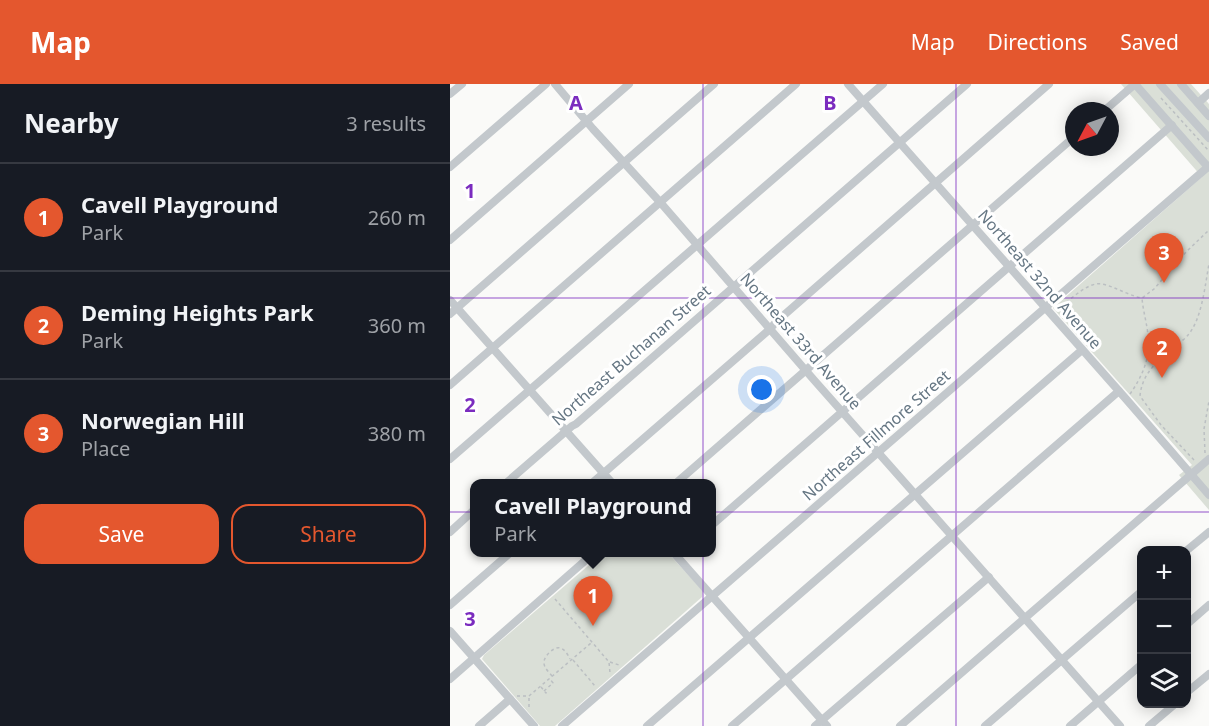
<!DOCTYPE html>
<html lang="en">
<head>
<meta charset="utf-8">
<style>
	:root { --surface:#171b24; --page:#20242c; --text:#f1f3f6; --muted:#9ea1a6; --line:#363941; --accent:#e4572e }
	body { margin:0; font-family:"Noto Sans",sans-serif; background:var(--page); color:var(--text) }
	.controls { position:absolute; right:18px; bottom:18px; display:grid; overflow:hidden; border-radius:12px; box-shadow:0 3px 15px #0003 }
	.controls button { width:54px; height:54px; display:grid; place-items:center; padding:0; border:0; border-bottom:2px solid var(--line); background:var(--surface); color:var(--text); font:30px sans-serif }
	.compass { position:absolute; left:615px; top:18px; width:54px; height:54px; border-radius:50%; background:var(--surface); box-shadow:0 3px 15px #0003; rotate:229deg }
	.you { position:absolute; left:312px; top:306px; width:21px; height:21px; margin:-15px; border:4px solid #fff; border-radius:50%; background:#1a73e8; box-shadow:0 0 0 9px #1a73e833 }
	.badge { display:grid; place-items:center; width:39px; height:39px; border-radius:50%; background:var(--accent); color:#fff; font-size:20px; font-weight:700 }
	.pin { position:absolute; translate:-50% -50px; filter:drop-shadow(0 2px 3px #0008) }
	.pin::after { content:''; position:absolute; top:32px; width:21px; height:18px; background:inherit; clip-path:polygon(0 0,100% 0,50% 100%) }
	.popup { position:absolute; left:20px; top:395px; width:246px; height:78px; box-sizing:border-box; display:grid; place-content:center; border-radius:12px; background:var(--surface); filter:drop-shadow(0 2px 4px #0005); font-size:20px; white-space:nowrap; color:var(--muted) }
	.popup b { font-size:22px; color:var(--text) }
	.popup::after { content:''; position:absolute; left:50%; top:100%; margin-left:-12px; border:12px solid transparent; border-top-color:var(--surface) }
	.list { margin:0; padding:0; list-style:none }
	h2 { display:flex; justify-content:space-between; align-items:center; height:78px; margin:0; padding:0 24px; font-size:26px }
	h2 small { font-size:20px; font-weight:400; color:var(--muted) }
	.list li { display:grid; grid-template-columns:39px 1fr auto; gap:18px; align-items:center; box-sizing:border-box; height:108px; padding:0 24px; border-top:2px solid var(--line) }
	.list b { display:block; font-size:22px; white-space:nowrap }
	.list p { margin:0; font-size:20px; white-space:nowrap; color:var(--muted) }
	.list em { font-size:20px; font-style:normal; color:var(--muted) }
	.actions { display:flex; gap:12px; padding:18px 24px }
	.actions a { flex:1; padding:14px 0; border:2px solid var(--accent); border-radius:18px; text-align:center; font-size:21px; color:var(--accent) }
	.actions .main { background:var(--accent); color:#fff }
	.icon { flex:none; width:33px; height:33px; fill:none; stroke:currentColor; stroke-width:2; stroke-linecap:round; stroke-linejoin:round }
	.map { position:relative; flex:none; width:759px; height:642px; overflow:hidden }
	header { display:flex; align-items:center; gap:36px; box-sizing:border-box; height:84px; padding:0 30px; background:var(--accent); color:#fff }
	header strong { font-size:28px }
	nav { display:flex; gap:33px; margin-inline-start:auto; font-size:21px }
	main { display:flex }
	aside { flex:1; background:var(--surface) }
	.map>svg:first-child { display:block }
	.green { fill:#dadfd7 }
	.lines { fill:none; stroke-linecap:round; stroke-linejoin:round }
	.path { stroke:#bbbfc2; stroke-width:1.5; stroke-dasharray:3 3; stroke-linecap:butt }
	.minor { stroke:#c3c8cc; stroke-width:8 }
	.grid { fill:none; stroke:#7b2cbf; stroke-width:1.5; stroke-opacity:0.55 }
	.labels { text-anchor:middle; stroke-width:6; stroke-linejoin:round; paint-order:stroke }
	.street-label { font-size:16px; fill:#657683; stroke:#fff }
	.grid-label { font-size:20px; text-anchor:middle; font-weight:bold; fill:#7b2cbf; stroke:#fff; stroke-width:6; stroke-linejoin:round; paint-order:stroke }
</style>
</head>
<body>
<header>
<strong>Map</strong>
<nav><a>Map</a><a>Directions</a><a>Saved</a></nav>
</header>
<main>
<aside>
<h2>Nearby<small>3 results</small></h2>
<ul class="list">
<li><span class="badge">1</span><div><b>Cavell Playground</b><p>Park</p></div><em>260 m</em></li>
<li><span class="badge">2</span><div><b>Deming Heights Park</b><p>Park</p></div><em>360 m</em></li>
<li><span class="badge">3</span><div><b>Norwegian Hill</b><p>Place</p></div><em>380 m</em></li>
</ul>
<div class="actions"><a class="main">Save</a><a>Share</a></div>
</aside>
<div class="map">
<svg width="759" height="642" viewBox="0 0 759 642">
	<rect width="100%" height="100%" fill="#fafaf8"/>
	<g class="green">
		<path d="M671,0H741L759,20V426L729,391L742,381L603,224L752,93Z"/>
		<path d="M153,469H218L253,507L252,513L105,642H90L32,575L34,571Z"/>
	</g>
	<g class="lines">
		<g class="path">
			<path d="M711,14L759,67"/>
			<path d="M607,225H608C619,217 638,197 652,200C666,203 677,211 692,214L704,205L736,168L759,146"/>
			<path d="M680,310C692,293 701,273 698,252C697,239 693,227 692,214"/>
			<path d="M755,369L754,345L759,317"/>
			<path d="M744,376L711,341L690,312C692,288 710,275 727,261C730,258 735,255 738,251C752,235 755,201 759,180"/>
			<path d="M105,515L159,578L160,589"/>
			<path d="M123,576L145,602"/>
			<path d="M160,578L169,581"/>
			<path d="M102,592C99,588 94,584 94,579C93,573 104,562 110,564C115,565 118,571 120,575"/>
			<path d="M91,603L96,609V608"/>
			<path d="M94,607L103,599L100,595"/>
			<path d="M67,612H79L141,559"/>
			<path d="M79,623V613"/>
		</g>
		<g class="minor">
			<path d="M105,0L143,45L210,118L364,296L670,642"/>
			<path d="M398,0L676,315L759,411"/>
			<path d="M685,0L758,83"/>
			<path d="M710,0L759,54"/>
			<path d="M731,0L759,32"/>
			<path d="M0,10L12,0"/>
			<path d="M748,19L759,9"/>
			<path d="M654,27L685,0"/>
			<path d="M0,83L96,0"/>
			<path d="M0,156L179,0"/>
			<path d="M0,216L163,400"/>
			<path d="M0,230L264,0"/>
			<path d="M0,301L346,0"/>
			<path d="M0,375L433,0"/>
			<path d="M55,400L122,342L126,340L517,0"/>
			<path d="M141,400L320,245L326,238L599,0"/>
			<path d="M225,400L624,53"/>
			<path d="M262,441L722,41"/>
			<path d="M0,448L24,426"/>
			<path d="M736,467L759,448"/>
			<path d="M223,468L377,642"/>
			<path d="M0,521L61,468"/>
			<path d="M736,541L759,521"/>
			<path d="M0,547L84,642"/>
			<path d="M0,595L145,468"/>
			<path d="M736,609L759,590"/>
			<path d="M29,642L60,615"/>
			<path d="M112,642L759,82"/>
			<path d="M197,642L632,266"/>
			<path d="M282,642L669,307"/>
			<path d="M365,642L539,493"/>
			<path d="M450,642L759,375"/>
			<path d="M535,642L692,507"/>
			<path d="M620,642L692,580"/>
			<path d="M699,642L725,620"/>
		</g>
	</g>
	<path class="grid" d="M253,0V642M506,0V642M0,214H759M0,428H759"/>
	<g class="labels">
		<g class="street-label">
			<text transform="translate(590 195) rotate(49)" y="6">Northeast 32nd Avenue</text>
			<text transform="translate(351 257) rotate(49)" y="6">Northeast 33rd Avenue</text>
			<text transform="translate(181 271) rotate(-41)" y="6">Northeast Buchanan Street</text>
			<text transform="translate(426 351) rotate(-41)" y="6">Northeast Fillmore Street</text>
		</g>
	</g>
	<g class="grid-label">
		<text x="126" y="26">A</text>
		<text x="380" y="26">B</text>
		<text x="20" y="114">1</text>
		<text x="20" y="328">2</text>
		<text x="20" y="542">3</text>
	</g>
</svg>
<div class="controls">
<button>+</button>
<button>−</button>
<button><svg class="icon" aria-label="layers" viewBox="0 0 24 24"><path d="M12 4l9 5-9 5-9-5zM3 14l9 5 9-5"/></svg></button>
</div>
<svg class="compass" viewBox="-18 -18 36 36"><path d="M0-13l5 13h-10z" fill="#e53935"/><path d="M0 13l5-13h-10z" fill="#9ea1a6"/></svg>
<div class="you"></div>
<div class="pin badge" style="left:143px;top:542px">1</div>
<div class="popup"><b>Cavell Playground</b>Park</div>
<div class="pin badge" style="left:712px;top:294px">2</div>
<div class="pin badge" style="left:714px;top:199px">3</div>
</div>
</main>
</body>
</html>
